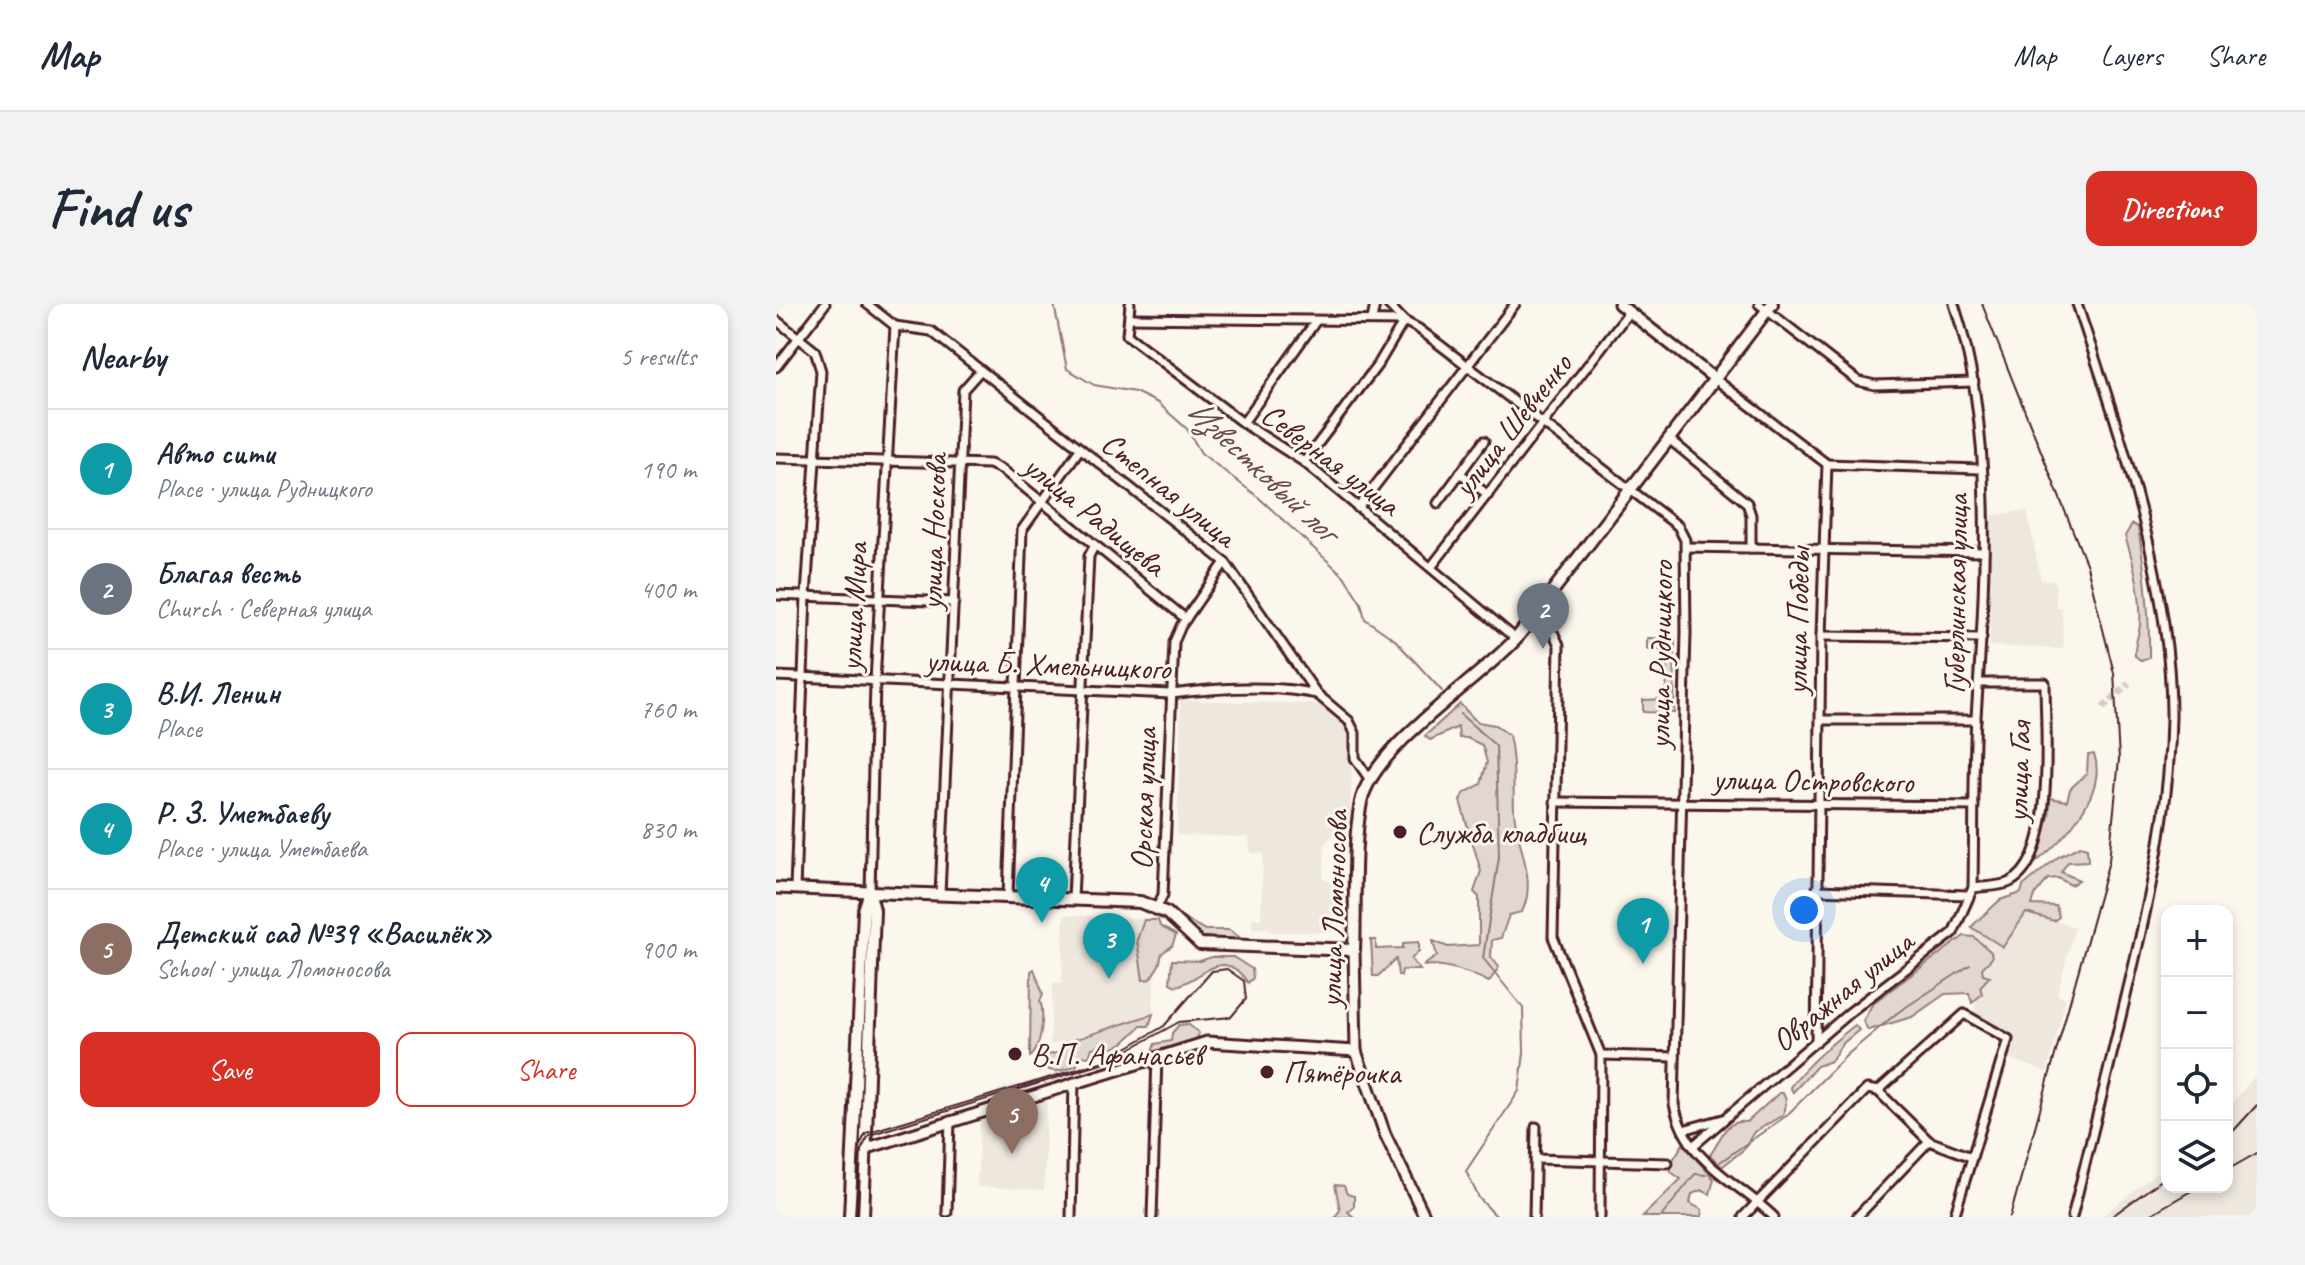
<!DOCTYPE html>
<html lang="en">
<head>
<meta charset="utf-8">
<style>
	:root { --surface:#fff; --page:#f2f2f3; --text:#1f2937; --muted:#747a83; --line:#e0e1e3; --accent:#d93025 }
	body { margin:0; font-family:Caveat,sans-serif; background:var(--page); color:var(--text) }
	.controls { position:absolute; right:24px; bottom:24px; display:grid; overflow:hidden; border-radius:16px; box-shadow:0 4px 12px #0003 }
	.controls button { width:72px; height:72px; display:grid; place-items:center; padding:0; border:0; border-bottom:2px solid var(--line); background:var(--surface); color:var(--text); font:40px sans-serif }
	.you { position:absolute; left:1028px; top:606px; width:28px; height:28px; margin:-20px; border:6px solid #fff; border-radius:50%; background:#1a73e8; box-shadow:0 0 0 12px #1a73e833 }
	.badge { display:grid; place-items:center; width:52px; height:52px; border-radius:50%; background:var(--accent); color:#fff; font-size:26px; font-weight:700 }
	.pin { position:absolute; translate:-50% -66px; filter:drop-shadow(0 2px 4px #0008) }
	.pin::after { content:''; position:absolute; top:42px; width:28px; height:24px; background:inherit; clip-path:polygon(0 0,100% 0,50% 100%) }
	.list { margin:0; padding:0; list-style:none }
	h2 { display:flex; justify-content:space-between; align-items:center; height:104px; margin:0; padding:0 32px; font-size:34px }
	h2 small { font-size:26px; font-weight:400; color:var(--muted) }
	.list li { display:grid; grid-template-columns:52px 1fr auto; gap:24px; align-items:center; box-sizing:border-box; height:120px; padding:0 32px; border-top:2px solid var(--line) }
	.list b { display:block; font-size:30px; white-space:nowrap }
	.list p { margin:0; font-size:26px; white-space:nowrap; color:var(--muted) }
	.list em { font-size:26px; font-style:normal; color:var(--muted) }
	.actions { display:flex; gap:16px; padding:24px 32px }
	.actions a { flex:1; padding:18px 0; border:2px solid var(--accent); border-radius:16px; text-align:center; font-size:28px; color:var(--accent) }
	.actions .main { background:var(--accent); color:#fff }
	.icon { flex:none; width:44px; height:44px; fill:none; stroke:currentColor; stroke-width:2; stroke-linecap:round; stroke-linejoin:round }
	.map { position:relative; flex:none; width:1481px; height:913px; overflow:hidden; border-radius:16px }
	header { display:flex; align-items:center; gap:48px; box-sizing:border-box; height:112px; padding:0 40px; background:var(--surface); border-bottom:2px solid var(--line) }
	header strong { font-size:38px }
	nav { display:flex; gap:44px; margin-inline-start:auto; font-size:28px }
	.intro { display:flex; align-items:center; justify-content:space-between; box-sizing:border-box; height:192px; padding:0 48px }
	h1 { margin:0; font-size:56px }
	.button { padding:20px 36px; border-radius:16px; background:var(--accent); color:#fff; font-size:28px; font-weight:700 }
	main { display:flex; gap:48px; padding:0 48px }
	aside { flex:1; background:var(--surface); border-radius:16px; box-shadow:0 4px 12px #0003 }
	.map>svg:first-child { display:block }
	.built { fill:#eee7de }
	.green { fill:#e2d7d0; stroke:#967b7e; stroke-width:2 }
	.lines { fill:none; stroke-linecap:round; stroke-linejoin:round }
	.stream { stroke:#907477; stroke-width:2 }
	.street-tunnel { stroke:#d8ccc5; stroke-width:7; stroke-dasharray:7 3.5; stroke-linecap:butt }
	.street-casing { stroke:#4a1f2b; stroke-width:13 }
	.secondary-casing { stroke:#4a1f2b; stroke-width:15 }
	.primary-casing { stroke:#4a1f2b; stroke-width:16 }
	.street { stroke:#fbf7ec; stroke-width:7 }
	.secondary { stroke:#fbf7ec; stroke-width:9 }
	.primary { stroke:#fbf7ec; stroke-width:10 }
	.tram { stroke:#4a1f2b; stroke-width:2 }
	.rail { stroke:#4a1f2b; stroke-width:2 }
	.poi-dot { fill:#4a1f2b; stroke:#fbf7ec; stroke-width:3 }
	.labels { text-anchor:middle; stroke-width:6; stroke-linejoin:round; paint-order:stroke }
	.street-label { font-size:32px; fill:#4a1f2b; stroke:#fbf7ec }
	.poi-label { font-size:32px; fill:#4a1f2b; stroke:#fbf7ec; text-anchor:start }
	.water-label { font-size:34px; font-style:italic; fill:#6d4a51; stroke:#fbf7ec }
</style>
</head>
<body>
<header>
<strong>Map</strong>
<nav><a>Map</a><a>Layers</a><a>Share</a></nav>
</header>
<div class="intro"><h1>Find us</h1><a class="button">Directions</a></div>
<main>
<aside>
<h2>Nearby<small>5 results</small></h2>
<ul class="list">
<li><span class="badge" style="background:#0f9aa8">1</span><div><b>Авто сити</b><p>Place · улица Рудницкого</p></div><em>190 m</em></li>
<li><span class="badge" style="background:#6b7280">2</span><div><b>Благая весть</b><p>Church · Северная улица</p></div><em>400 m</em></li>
<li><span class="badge" style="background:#0f9aa8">3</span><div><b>В.И. Ленин</b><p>Place</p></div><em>760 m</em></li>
<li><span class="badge" style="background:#0f9aa8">4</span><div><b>Р. З. Уметбаеву</b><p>Place · улица Уметбаева</p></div><em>830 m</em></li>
<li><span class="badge" style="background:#8d6e63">5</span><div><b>Детский сад №39 «Василёк»</b><p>School · улица Ломоносова</p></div><em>900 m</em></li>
</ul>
<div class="actions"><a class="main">Save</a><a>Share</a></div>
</aside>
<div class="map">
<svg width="1481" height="913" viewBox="0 0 1481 913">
	<rect width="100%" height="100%" fill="#fbf7ec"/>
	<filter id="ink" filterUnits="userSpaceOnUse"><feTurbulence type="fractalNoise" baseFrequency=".0125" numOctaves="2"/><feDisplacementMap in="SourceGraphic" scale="16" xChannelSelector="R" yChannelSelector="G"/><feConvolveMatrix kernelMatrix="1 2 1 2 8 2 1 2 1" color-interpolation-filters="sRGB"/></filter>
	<g filter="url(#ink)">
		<g class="built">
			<path d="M1251,206L1265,276H1279L1280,303L1286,304L1287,345L1214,342V212Z"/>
			<path d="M405,396L547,400L577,430L574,520H568L549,539L547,575L574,585L573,628H494L493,624H476V615H485L487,549H474L473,533L401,531Z"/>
			<path d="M1250,608L1299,623L1281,691L1290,694L1271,768L1232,754L1238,732L1196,712L1199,705L1195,623L1227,643Z"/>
			<path d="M288,611L380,615L377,710L274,741L277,679H286Z"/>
			<path d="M1481,770V913H1325L1391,860V883H1451V805Z"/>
			<path d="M271,796L268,886L201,883L204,817Z"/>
		</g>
		<g class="green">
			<path d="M1356,220L1362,223C1369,267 1374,308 1373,353L1366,357L1359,352C1358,340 1363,332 1364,321C1366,292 1358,259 1349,232Z"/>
			<path d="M871,334L899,335L898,409L867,408V396L890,395L891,346L871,345Z"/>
			<path d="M684,400L701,418L719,421L733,431C739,457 737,481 738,507C740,540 762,575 746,608L733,611L725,634L716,636L715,653L723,663L713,678C695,669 666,658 647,662L661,652L657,637L672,643L703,641V593L698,588L705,567L684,497L687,490L705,480L711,458L706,441L691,434H683L682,423L654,436L649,432Z"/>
			<path d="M1318,450C1332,489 1287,537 1258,560L1273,512L1274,494L1291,497L1294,485L1311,469L1312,451Z"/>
			<path d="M1304,542L1311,544L1312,557L1292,558L1285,568L1303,576L1295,581L1282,574L1272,575L1259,591L1256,601L1280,602L1283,613L1278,617L1250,609L1227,643L1195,623L1224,596L1245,589L1247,582L1282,553Z"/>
			<path d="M407,614L429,626H453L463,633L458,636C439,636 413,636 407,614Z"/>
			<path d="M368,616H382L384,622L400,631L396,642L386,649L383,661L374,675L367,676L361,636Z"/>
			<path d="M1188,632L1198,633L1215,648L1216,654L1206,664L1207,670L1214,672L1204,683L1206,690L1196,699L1193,689L1169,690L1136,713L1092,726L1087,717L1097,699Z"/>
			<path d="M595,636H600V645L627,644V639L643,638V647L635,655L644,666H626L625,672L622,671L620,655L602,672H597Z"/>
			<path d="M436,653H457L476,665L477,674L472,679C445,640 427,676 400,682L394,679L396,656L424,657Z"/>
			<path d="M258,665L267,690L264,697C269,709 265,746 254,753L255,667Z"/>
			<path d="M377,710L373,722H365L347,739L326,750L322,742L316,744L313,753L304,752L301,761C291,765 277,772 268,762L270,751L287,748L285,740Z"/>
			<path d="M412,720L423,729L420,737L376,748L379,740L395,737L396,729L403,721Z"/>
			<path d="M1079,721L1083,726L1066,740L1055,757L1041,762L1017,788L1014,783C1033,758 1055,740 1079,721Z"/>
			<path d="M1003,789H1007L1010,796L1007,811L978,828L967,846L946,863L934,851C946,836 946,816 971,818Z"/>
			<path d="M907,840L938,875L934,890L925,886L916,890L914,899L926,906L925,913H866L905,875L895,868V859Z"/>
			<path d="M559,881L568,882L571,890L578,892V902L572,908L578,913H559L564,906Z"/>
		</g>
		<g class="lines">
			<g class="stream">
				<path d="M278,0L291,65L318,81L359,88L382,99L411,125L425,149L482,193L568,272L585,299L589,315L619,336L666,387"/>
				<path d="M684,410L720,442L723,553L707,654L747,704L748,749L743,787L690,867L703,894L721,913"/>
				<path d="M944,858L1010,812L1072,750L1121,709L1194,661"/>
				<path d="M885,913L919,870L930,871"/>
			</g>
			<path class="street-tunnel" d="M1327,404L1353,379"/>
			<g class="street-casing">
				<g id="street">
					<path d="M91,0L119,22L155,27L449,258L541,390L573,417L579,429V454L594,476"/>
					<path d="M354,0L351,31L467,119L528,158L740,335"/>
					<path d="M983,0L1082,77L1099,81L1198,78"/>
					<path d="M354,14L628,17L643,25L902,222L909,236L910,328L898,800C910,859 959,875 998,913"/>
					<path d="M0,16L39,47L45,67L30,292L19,585"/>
					<path d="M596,16L599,0"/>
					<path d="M0,63L49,0"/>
					<path d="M939,75L1051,160L1045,332L1040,738"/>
					<path d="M467,119L540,17"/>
					<path d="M893,135L971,199L975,211V244"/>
					<path d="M0,154L214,160L227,166L410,315"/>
					<path d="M528,158L603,59L628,17L612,0"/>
					<path d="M1051,160L1204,165"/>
					<path d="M684,169L712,191"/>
					<path d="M662,199L708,137"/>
					<path d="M582,204L739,0"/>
					<path d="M910,243L1208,248"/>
					<path d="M656,262L853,8"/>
					<path d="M0,291L178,298"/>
					<path d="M758,312L778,330L783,341L777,633L825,751L824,913"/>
					<path d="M1045,332L1206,334"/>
					<path d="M0,372L395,390C442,384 495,380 541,390"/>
					<path d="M1045,416H1200"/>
					<path d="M779,498L1198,502"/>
					<path d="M1197,584C1208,582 1224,583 1234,578C1281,555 1269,425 1269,379H1203"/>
					<path d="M1040,586L1193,591"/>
					<path d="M94,588L99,378L119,22"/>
					<path d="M164,590L187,86L204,67"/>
					<path d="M232,592L246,226L304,145"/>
					<path d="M297,595L313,252L319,241"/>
					<path d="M381,603L387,591L398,338L405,322L449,258"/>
					<path d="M825,751L899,753"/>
					<path d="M1102,787L1153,837L1195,853"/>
					<path d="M907,826L947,815"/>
					<path d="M917,842L1074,708L1177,629L1197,584C1198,527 1197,469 1200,413C1209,283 1220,124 1178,0"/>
					<path d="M760,855L892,859"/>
					<path d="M171,908L174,817"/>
					<path d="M295,913L298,778"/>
					<path d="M376,913L381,753"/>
					<path d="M758,913L760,823"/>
					<path d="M967,913L1091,785L1102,787L1188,710L1232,735L1178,913"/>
					<path d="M1081,913L1153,837"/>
					<path d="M1296,913C1317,828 1338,744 1358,659C1377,578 1394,497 1395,413C1396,280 1343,126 1301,0"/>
				</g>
			</g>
			<g class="secondary-casing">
				<g id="secondary">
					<path d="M843,0L939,75"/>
					<path d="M0,584L94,588"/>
					<path d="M578,646L580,747L609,830L649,913"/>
					<path d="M85,846L431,738L580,747"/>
				</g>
			</g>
			<g class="primary-casing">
				<g id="primary">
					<path d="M94,588L364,598L391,609L424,640L578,646C580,599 576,545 585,498C597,443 698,380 740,335L996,0"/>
					<path d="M74,913L88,606L94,588"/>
					<path d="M87,913L98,606L94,590"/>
				</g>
			</g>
			<use href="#street" class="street"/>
			<use href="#secondary" class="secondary"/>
			<use href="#primary" class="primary"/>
			<path class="tram" d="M79,913L83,843L90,829L328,757L388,722L436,667L451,665L468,677L470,695L455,713L403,718L329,759L93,831L85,846L82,913"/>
			<g class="rail">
				<path d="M1206,0L1311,262L1338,369L1343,455L1333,557L1234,913"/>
				<path d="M1451,834L1481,801"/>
				<path d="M1451,866L1481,849"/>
				<path d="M1335,913L1391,872"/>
				<path d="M1370,913L1422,883"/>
			</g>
		</g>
	</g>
	<g class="poi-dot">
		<circle cx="624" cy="528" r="8"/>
		<circle cx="239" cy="750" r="8"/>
		<circle cx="491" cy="768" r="8"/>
	</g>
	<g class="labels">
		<g class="street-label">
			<text transform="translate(736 121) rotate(-52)" y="11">улица Шевченко</text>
			<text transform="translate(555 155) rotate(37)" y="11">Северная улица</text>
			<text transform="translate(393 185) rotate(39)" y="11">Степная улица</text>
			<text transform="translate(319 211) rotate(39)" y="11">улица Радищева</text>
			<text transform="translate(157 228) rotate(-88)" y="11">улица Носкова</text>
			<text transform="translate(1179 290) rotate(-89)" y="11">Губерлинская улица</text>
			<text transform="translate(77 303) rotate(-87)" y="11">улица Мира</text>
			<text transform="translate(1021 317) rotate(-89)" y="11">улица Победы</text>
			<text transform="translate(884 351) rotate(-89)" y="11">улица Рудницкого</text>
			<text transform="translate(272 360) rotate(2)" y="11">улица Б. Хмельницкого</text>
			<text transform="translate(1242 468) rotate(-88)" y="11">улица Гая</text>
			<text transform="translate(1037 476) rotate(1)" y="11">улица Островского</text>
			<text transform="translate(367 495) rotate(-88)" y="11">Орская улица</text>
			<text transform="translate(557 605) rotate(-88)" y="11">улица Ломоносова</text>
			<text transform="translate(1066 687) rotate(-39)" y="11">Овражная улица</text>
		</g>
		<g class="poi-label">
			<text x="640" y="539">Служба кладбищ</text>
			<text x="255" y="761">В.П. Афанасьев</text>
			<text x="507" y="779">Пятёрочка</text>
		</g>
		<g class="water-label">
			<text transform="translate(487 165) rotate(43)" y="12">Известковый лог</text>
		</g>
	</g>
</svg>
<div class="controls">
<button>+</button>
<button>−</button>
<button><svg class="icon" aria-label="locate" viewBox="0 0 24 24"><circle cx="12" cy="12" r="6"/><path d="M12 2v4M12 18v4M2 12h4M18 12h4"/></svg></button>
<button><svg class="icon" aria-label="layers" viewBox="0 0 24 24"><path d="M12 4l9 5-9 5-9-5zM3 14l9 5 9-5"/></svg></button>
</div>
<div class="you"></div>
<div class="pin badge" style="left:867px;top:660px;background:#0f9aa8">1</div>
<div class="pin badge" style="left:767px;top:345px;background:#6b7280">2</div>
<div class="pin badge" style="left:333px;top:675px;background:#0f9aa8">3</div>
<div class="pin badge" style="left:266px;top:619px;background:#0f9aa8">4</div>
<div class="pin badge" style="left:236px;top:850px;background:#8d6e63">5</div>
</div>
</main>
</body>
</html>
